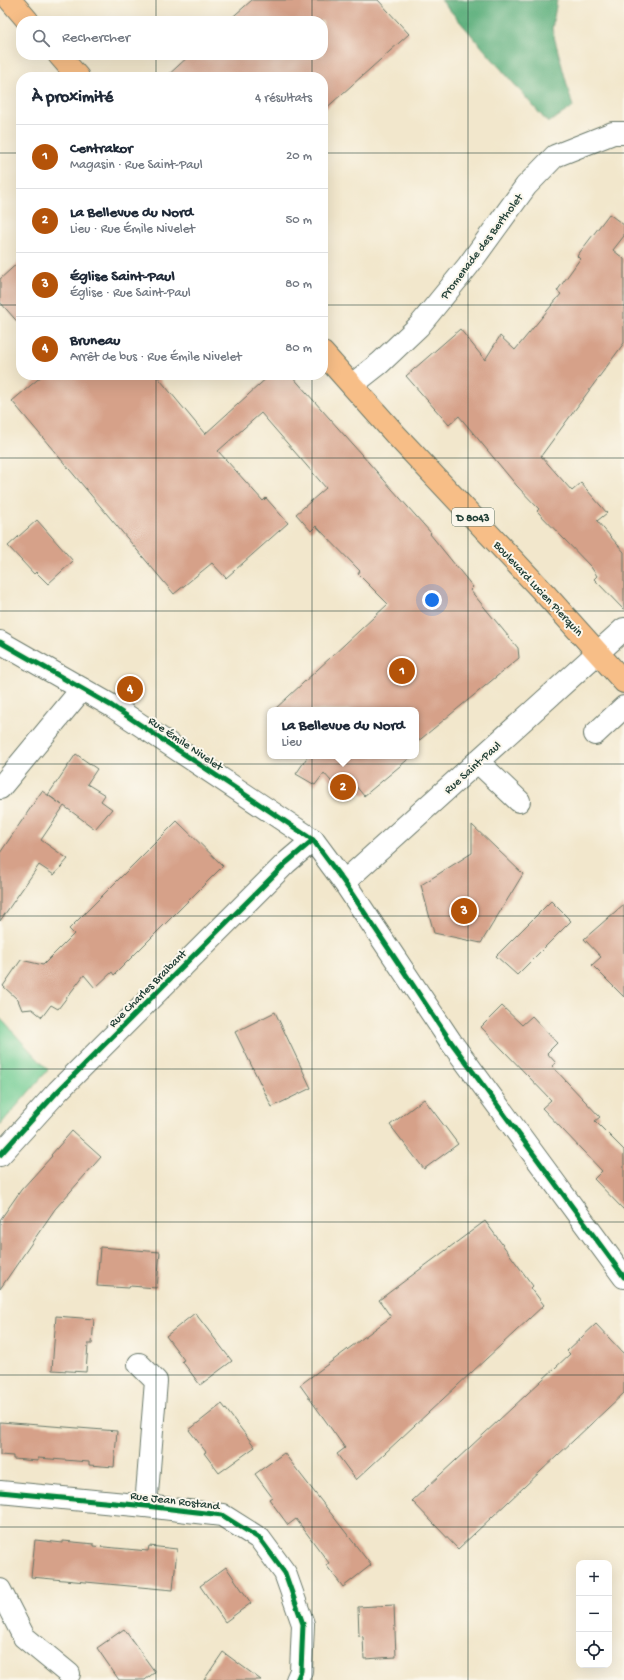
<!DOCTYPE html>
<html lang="fr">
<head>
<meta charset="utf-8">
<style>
	:root { --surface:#fff; --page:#f2f2f3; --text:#1f2937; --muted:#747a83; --line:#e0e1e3; --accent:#b45309 }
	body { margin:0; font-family:"Gochi Hand",sans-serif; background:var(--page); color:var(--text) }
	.controls { position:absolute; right:12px; bottom:12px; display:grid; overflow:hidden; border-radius:8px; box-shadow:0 4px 16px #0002 }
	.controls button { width:36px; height:36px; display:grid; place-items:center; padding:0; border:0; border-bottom:1px solid var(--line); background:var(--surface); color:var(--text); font:20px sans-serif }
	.you { position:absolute; left:432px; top:600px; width:14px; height:14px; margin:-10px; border:3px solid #fff; border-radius:50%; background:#1a73e8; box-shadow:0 0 0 6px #1a73e833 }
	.badge { display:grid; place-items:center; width:26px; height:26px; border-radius:50%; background:var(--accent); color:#fff; font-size:13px; font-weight:700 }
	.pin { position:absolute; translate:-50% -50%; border:2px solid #fff; box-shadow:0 1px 4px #0006 }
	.popup { position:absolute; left:267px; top:707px; width:152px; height:52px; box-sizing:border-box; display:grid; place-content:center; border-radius:8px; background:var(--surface); filter:drop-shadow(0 1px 3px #0005); font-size:13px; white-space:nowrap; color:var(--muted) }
	.popup b { font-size:15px; color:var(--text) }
	.popup::after { content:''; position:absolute; left:50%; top:100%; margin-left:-8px; border:8px solid transparent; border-top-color:var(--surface) }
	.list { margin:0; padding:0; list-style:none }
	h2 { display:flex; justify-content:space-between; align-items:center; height:52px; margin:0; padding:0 16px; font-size:17px }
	h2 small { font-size:13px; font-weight:400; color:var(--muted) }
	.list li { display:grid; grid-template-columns:26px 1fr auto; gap:12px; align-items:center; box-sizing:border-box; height:64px; padding:0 16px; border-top:1px solid var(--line) }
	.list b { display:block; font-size:15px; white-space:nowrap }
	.list p { margin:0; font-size:13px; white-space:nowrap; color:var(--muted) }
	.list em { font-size:13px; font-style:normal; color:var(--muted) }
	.icon { flex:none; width:22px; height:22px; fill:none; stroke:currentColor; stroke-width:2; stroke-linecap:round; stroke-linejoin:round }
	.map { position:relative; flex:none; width:624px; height:1680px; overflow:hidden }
	.search { position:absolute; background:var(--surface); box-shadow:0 4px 16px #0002; left:16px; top:16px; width:312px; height:44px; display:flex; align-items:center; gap:10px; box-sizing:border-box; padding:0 14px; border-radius:16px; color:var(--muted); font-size:15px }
	.panel { position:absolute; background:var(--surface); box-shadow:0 4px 16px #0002; left:16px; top:72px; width:312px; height:308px; border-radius:16px }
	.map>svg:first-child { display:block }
	.green { fill:#73cd94; stroke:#498564 }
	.forest { fill:#5eb07e; stroke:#3e7659 }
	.building { fill:#d6a189 }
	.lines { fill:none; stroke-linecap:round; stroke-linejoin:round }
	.minor-casing { stroke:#697869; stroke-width:24 }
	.major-casing { stroke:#697869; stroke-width:24 }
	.minor { stroke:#fff; stroke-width:22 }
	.major { stroke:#f7be87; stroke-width:22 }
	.cycleway-casing { stroke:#fbf7ec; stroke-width:8 }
	.cycleway { stroke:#00873e; stroke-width:5 }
	.grid { fill:none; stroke:#1f3d34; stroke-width:1; stroke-opacity:0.55 }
	.labels { text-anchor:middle; stroke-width:4; stroke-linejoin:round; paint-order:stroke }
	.shield { fill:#fbf7ec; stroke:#61756b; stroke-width:1 }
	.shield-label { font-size:11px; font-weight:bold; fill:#1f3d34 }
	.street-label { font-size:12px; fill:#1f3d34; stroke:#fbf7ec }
</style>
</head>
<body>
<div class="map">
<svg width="624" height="1680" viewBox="0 0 624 1680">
	<rect width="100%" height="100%" fill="#fbf7ec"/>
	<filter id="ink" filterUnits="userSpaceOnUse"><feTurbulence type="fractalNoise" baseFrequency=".025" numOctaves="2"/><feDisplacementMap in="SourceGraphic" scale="8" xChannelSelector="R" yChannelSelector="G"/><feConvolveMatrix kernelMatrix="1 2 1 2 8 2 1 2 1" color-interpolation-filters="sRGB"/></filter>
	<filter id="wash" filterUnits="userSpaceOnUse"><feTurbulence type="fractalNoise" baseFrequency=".012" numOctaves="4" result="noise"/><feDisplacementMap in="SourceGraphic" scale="16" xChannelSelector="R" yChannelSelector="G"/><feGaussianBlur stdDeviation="0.9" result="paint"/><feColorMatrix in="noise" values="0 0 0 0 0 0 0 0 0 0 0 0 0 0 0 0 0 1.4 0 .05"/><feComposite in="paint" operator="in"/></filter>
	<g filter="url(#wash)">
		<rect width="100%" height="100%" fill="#f2e7cc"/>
		<path class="green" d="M0,1018L48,1070L0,1125Z"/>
		<path class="forest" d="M441,0H557L552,29L573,107L548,123Z"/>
		<g id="blocks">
			<g class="building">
				<path d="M252,0H378L409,34L323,111V77H166L190,55H323V21H228Z"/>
				<path d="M609,214L624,225V236L613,250L624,259V343L541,456L572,491L581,483L607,513L597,521L624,552V610L594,579L597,576L591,567L537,511L539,509L517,486L459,416L449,425L406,376L460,329L485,360L500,336L515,350L561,294L557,291L580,259L577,256Z"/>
				<path d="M21,260V326L0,302V279Z"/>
				<path d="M43,375H156L205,434L270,375H291L431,533L430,534L473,587L470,590L518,648L519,658L416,743V710H274L388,604L358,574L360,571L316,526L311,531L296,514L326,488L261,413L218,451L263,501L266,498L288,523L226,578L212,563L174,594L12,401Z"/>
				<path d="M37,520L73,561L48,584L36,572L34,574L8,546Z"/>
				<path d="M76,754L97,769L87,784L105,795L101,801L112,809L95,829L64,806L41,840L68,859L54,875L39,865L0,921V853L42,791L62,805L48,795Z"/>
				<path d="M308,756H412L364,796L355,785L343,795L324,773L315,785L296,774Z"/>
				<path d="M177,821L223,866L114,975L112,972L95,988L84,975L58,1009L51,1005L42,1017L32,1009L22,1010L18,1000L3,986L21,960L43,965L74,934L69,929Z"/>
				<path d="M472,825L523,874L481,943L434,933L421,885L472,853Z"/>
				<path d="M551,901L571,921L517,975L496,956Z"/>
				<path d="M624,904V997L592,965L601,957L584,939Z"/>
				<path d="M502,1006L522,1025L532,1016L557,1043L547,1053L556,1063L552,1066L600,1117L595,1121L624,1150V1210L594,1179L602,1171L542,1108L551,1100L481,1027Z"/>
				<path d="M275,1012L311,1088L272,1107L235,1032Z"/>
				<path d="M424,1099L458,1144L424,1169L390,1125Z"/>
				<path d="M72,1131L101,1157L55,1209L0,1289V1220L21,1190L52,1156L51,1155Z"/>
				<path d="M485,1221L533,1286L531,1288L544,1305L356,1480L337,1454L345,1448L300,1385L391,1317L379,1300Z"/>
				<path d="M100,1247L160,1252L157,1288L130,1286L129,1288L97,1286Z"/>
				<path d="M195,1313L232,1361L200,1385L182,1361L184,1360L166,1336Z"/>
				<path d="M56,1316L94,1319L92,1344H88L86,1372L52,1370Z"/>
				<path d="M596,1324L624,1354V1393L458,1549L412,1501L570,1354L567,1351Z"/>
				<path d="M222,1404L255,1447L219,1473L204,1453L206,1452L189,1430Z"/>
				<path d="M0,1422L117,1431L114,1467L89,1465V1462L38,1458V1461L13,1459V1456L0,1455Z"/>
				<path d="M284,1453L371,1565L343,1587L326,1565L329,1563L296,1519L288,1525L269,1499L272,1497L255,1474Z"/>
				<path d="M35,1540L63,1543V1541L94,1544V1546L148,1551L149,1546L177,1549L173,1590L31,1577Z"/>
				<path d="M226,1567L251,1603L225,1622L200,1586Z"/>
				<path d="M394,1605L396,1657L364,1659L363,1637L359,1636L358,1607Z"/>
				<path d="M124,1629L155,1672L145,1680H119L97,1648Z"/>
				<path d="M223,1652L261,1680H204Z"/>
			</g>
		</g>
	</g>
	<g filter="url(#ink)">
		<use href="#blocks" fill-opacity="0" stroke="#697869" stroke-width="1"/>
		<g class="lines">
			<g class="minor-casing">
				<g id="minor">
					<path d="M352,385L380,363L419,326L468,266L526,186L555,156L613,133H624"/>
					<path d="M0,642L112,706L313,840L344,882L451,1042L624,1277"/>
					<path d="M595,734L624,707"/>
					<path d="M478,762L519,801"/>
					<path d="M0,788L82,689"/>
					<path d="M344,882L624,629"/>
					<path d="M0,1155L58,1091L286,863L313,840"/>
					<path d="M139,1364L156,1381L146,1506"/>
					<path d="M0,1492L146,1506L222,1515L260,1539L285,1573L303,1624L301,1671L297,1680"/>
					<path d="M0,1590L24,1637L69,1674"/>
				</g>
			</g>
			<g class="major-casing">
				<g id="major">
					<path d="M10,0L28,21"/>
					<path d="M59,55L78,77"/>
					<path d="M323,353L395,434L547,596L624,682"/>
				</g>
			</g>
			<use href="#minor" class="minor"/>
			<use href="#major" class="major"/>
			<g class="cycleway-casing">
				<g id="cycleway">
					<path d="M0,642L112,706L313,840L344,882L451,1042L624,1277"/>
					<path d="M0,1155L58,1091L286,863L313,840"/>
					<path d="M0,1492L146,1506L222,1515L260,1539L285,1573L303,1624L301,1671L297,1680"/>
				</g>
			</g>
			<use href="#cycleway" class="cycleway"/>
		</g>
	</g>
	<path class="grid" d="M156,0V21M312,0V21M468,0V1680M156,55V77M312,55V77M0,153H21M323,153H624M0,305H21M323,305H624M156,375V1680M312,375V1680M0,458H624M0,611H624M0,764H624M0,916H624M0,1069H624M0,1222H624M0,1375H624M0,1527H624"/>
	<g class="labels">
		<rect class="shield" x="452" y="508" width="42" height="18" rx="3"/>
		<g class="shield-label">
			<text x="473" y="521">D 8043</text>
		</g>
		<g class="street-label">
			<text transform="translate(481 246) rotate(-53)" y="4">Promenade des Bertholet</text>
			<text transform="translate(539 588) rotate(47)" y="4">Boulevard Lucien Pierquin</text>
			<text transform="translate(186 743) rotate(34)" y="4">Rue Émile Nivelet</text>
			<text transform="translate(472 767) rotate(-42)" y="4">Rue Saint-Paul</text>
			<text transform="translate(147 988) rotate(-45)" y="4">Rue Charles Braibant</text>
			<text transform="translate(175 1500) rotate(7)" y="4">Rue Jean Rostand</text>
		</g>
	</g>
</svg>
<div class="controls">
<button>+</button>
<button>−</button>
<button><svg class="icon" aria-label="locate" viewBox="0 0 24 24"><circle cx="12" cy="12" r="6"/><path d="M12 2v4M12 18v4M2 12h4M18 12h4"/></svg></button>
</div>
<div class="you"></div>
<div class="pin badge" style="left:402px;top:671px">1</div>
<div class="pin badge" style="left:343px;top:787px">2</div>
<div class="popup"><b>La Bellevue du Nord</b>Lieu</div>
<div class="pin badge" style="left:464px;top:911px">3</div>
<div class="pin badge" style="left:130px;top:689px">4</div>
<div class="search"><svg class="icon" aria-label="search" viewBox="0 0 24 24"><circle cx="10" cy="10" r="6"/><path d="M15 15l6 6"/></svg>Rechercher</div>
<section class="panel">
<h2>À proximité<small>4 résultats</small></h2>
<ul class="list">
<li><span class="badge">1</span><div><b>Centrakor</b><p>Magasin · Rue Saint-Paul</p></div><em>20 m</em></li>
<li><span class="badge">2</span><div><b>La Bellevue du Nord</b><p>Lieu · Rue Émile Nivelet</p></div><em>50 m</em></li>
<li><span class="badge">3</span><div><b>Église Saint-Paul</b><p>Église · Rue Saint-Paul</p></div><em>80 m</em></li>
<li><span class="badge">4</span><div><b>Bruneau</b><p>Arrêt de bus · Rue Émile Nivelet</p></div><em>80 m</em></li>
</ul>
</section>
</div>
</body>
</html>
